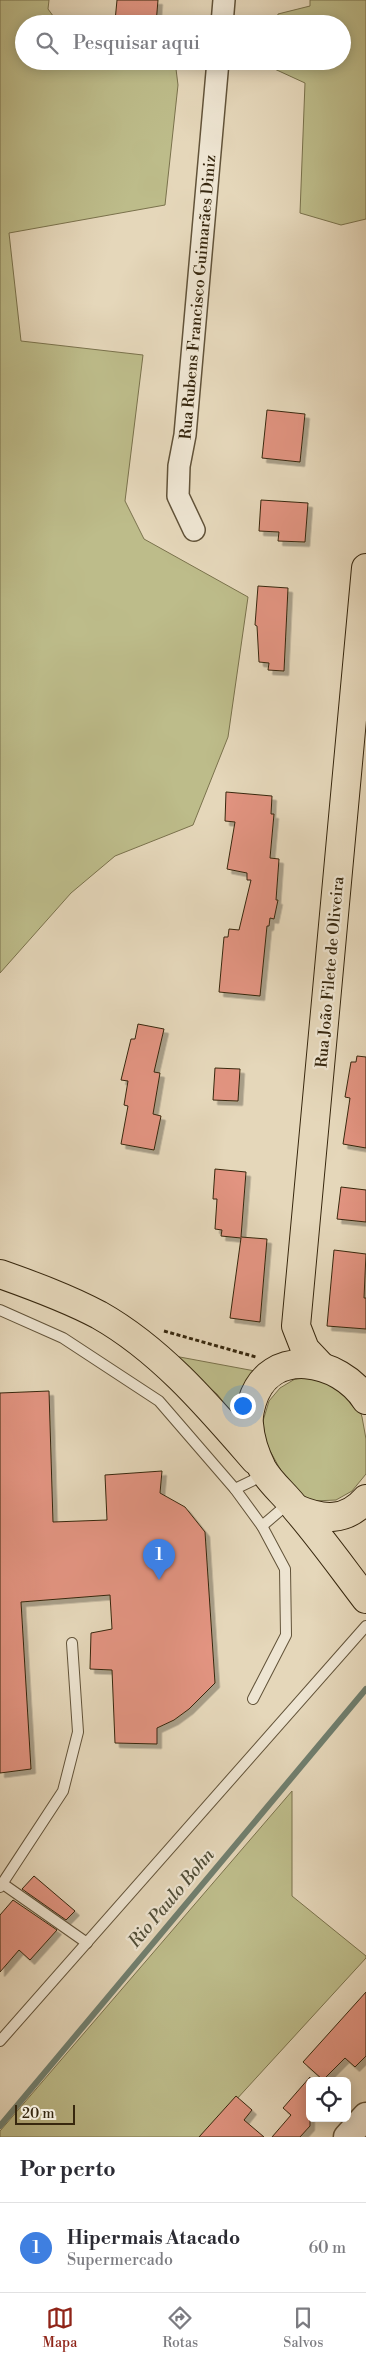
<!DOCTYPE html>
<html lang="pt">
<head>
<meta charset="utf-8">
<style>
	:root { --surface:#fff; --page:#f2f2f3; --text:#2b2b33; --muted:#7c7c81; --line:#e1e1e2; --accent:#8f2418 }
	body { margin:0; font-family:"Libre Bodoni",serif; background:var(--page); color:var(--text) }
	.controls { position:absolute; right:15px; bottom:15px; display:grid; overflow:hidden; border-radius:8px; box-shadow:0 2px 12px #0003 }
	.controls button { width:45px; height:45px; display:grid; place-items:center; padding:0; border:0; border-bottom:1px solid var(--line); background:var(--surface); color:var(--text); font:25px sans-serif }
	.scale { position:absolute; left:15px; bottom:12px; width:60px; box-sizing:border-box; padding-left:5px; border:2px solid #37270e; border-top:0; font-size:14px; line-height:18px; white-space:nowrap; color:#37270e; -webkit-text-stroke:4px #eee5d2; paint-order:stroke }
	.you { position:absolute; left:242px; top:1405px; width:18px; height:18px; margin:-12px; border:4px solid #fff; border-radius:50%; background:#1a73e8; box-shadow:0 0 0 8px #1a73e833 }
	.badge { display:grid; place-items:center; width:32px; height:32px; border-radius:50%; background:var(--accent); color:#fff; font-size:16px; font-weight:700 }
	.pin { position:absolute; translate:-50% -41px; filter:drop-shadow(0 1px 2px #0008) }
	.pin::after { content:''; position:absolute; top:26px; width:18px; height:15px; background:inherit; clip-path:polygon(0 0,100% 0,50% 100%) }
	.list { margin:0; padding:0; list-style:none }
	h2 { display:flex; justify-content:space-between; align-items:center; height:65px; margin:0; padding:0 20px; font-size:21px }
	h2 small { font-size:16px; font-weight:400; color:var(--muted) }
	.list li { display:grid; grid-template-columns:32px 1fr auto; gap:15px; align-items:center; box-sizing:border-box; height:90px; padding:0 20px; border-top:1px solid var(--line) }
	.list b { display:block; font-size:19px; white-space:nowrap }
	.list p { margin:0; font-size:16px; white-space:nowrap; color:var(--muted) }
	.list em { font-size:16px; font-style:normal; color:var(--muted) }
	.icon { flex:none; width:28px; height:28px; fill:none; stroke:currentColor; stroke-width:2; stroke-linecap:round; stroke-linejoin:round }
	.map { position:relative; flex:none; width:366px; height:2137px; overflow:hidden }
	.search { position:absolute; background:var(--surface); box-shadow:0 2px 12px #0003; left:15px; right:15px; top:15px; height:55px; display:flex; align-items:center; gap:12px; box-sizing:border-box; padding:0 18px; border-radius:28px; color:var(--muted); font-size:19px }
	.sheet { height:155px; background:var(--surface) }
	nav { display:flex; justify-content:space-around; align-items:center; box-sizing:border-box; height:70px; border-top:1px solid var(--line); background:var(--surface); font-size:14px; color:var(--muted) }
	nav a { display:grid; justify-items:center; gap:2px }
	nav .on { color:var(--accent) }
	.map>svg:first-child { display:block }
	.green { fill:#bdbc8a; stroke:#7a724c }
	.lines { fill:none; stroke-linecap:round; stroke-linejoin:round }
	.stream { stroke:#707f6f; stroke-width:6 }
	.building { fill:#e29481; stroke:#37270e; filter:url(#shadow) }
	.service-casing { stroke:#625339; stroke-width:12 }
	.minor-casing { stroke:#625339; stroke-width:24 }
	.tertiary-casing { stroke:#625339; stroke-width:29 }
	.primary-casing { stroke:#37270e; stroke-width:30 }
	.path { stroke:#37270e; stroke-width:3; stroke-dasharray:4 2.5; stroke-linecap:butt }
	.service { stroke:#eee5d2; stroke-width:10 }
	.minor { stroke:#eee5d2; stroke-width:21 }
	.tertiary { stroke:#eee5d2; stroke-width:26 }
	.primary { stroke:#e5d7ba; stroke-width:28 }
	.labels { text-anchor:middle; stroke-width:4.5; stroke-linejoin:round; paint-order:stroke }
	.street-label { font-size:16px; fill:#37270e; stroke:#eee5d2 }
	.water-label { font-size:18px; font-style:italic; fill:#4f4c36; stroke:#eee5d2 }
</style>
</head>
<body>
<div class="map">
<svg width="366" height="2137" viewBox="0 0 366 2137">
	<defs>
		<filter id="shadow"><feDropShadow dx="4.5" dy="4.5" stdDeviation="0" flood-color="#0004"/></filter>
	</defs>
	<rect width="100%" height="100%" fill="#e5d7ba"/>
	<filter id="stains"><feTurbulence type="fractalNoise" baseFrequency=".004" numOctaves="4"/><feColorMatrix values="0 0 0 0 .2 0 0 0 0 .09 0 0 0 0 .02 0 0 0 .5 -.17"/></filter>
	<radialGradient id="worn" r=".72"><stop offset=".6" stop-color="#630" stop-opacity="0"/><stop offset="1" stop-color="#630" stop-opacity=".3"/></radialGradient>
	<g class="green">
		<path d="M0,0H49L48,9L59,24H24V61H175L178,85L165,205L9,233L21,341L143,355L125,501L144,539L248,597L228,737L193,825L115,856L71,893L0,973Z"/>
		<path d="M310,0H366V219L341,225L300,213L305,83L268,66L269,61H342V24H276L278,14L310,6Z"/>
		<path d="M169,1355L255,1371L237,1419L217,1394Z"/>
		<path d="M313,1376L331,1379L358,1404L362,1417L366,1439V1474L352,1491L336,1500L314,1501L293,1492L265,1442L263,1421L269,1401L280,1388L295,1379Z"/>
		<path d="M292,1791V1896L366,1956V1958L202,2137H0V2131Z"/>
	</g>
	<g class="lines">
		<path class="stream" d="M0,2126L366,1689"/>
	</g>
	<g class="building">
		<path d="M117,0H158L156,24L115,21Z"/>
		<path d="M267,410L305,414L300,462L262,458Z"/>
		<path d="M261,500L308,503L305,542L278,541L279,532L259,531Z"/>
		<path d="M258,586L288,588L284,671L268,670L269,663L259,662L257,626L255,625Z"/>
		<path d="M226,792L272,796L271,814H274L270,858L279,859L276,900H278L274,919L270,918L269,926H267L260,996L219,992L224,937H228L229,929L239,930L251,880H247V873L227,869L235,822L225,821Z"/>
		<path d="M138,1024L164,1029L154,1072L160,1073L153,1114L161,1116L154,1150L121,1144L128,1106L124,1105L128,1081L121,1080L131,1039H135Z"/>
		<path d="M357,1056L366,1057V1148L343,1144L350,1098L345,1097L351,1062H356Z"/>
		<path d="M215,1068L240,1069L238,1101L213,1100Z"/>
		<path d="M215,1169L246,1172L241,1237L267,1239L260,1322L230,1318L241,1238L221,1236L222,1230L215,1229L217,1199H213Z"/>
		<path d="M341,1187L366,1190V1222L337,1219Z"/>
		<path d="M334,1250L366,1254L364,1298H366V1329L327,1326Z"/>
		<path d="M49,1391L53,1522L107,1520L105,1475L162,1471L160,1493L185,1507L205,1532L215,1683L189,1709L174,1720L157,1728V1744L115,1743L112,1670L90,1669L91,1633L112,1629L110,1595L21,1602L31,1769L0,1773V1393Z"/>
		<path d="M34,1876L75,1911L66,1920L22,1889Z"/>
		<path d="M13,1900L57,1930L30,1960L19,1950L0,1972V1915Z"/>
		<path d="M366,1992V2056L355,2067L345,2058L323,2080L303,2062Z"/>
		<path d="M310,2077V2126L300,2137H272L291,2115L283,2108Z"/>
		<path d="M236,2096L252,2110L244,2120L264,2137H199Z"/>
	</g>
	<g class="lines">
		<g class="service-casing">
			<g id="service">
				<path d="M0,1310L63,1338L159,1401L235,1489L262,1526L285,1569L286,1635L253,1699"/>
				<path d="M235,1489L266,1474"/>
				<path d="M262,1526L290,1502"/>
				<path d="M0,1884H3L87,1943"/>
				<path d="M0,1887L63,1791L78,1732L72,1643"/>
				<path d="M0,2041L366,1626"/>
			</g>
		</g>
		<g class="minor-casing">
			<g id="minor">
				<path d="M222,24L224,0"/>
				<path d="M194,530L178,496L179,466L185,435L218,61"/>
			</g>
		</g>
		<g class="tertiary-casing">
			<path id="tertiary" d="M347,2137L366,2116"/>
		</g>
		<g class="primary-casing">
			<g id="primary">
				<path d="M0,1274C34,1286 67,1298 99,1315C161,1350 209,1407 255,1460"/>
				<path d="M322,1367L305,1349L296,1326L366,568"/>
				<path d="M366,1400C340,1359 269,1345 252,1402C250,1409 248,1417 249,1424C250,1438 256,1456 262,1468C270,1483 286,1495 296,1509C321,1538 343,1569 366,1599"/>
				<path d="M297,1509C323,1520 346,1522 366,1499"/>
			</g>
		</g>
		<path class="path" d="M164,1331L256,1357"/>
		<use href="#service" class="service"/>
		<use href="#minor" class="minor"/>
		<use href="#tertiary" class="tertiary"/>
		<use href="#primary" class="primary"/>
	</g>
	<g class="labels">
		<g class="street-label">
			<text transform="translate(197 297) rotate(-85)" y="6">Rua Rubens Francisco Guimarães Diniz</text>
			<text transform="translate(329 972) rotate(-85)" y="6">Rua João Filete de Oliveira</text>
		</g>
		<g class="water-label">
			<text transform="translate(171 1898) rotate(-50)" y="6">Rio Paulo Bohn</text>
		</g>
	</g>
	<rect width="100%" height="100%" filter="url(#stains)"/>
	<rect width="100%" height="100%" fill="url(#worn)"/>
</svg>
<div class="controls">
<button><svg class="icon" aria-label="locate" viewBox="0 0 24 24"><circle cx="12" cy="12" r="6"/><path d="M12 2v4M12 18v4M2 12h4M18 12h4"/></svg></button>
</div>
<div class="scale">20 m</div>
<div class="you"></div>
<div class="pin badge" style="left:159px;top:1580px;background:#3f7fe0">1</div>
<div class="search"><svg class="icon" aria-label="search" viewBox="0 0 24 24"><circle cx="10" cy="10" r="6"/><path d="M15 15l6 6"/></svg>Pesquisar aqui</div>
</div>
<section class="sheet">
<h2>Por perto<small></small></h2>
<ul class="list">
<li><span class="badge" style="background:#3f7fe0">1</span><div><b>Hipermais Atacado</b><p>Supermercado</p></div><em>60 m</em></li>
</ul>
</section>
<nav>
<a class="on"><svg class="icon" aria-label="map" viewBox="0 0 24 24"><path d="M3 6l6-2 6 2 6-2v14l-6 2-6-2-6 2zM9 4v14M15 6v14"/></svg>Mapa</a>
<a><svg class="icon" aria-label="directions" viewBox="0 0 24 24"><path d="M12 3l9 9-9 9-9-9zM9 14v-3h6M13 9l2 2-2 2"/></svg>Rotas</a>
<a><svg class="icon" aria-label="saved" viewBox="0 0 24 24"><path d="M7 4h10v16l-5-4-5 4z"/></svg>Salvos</a>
</nav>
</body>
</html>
